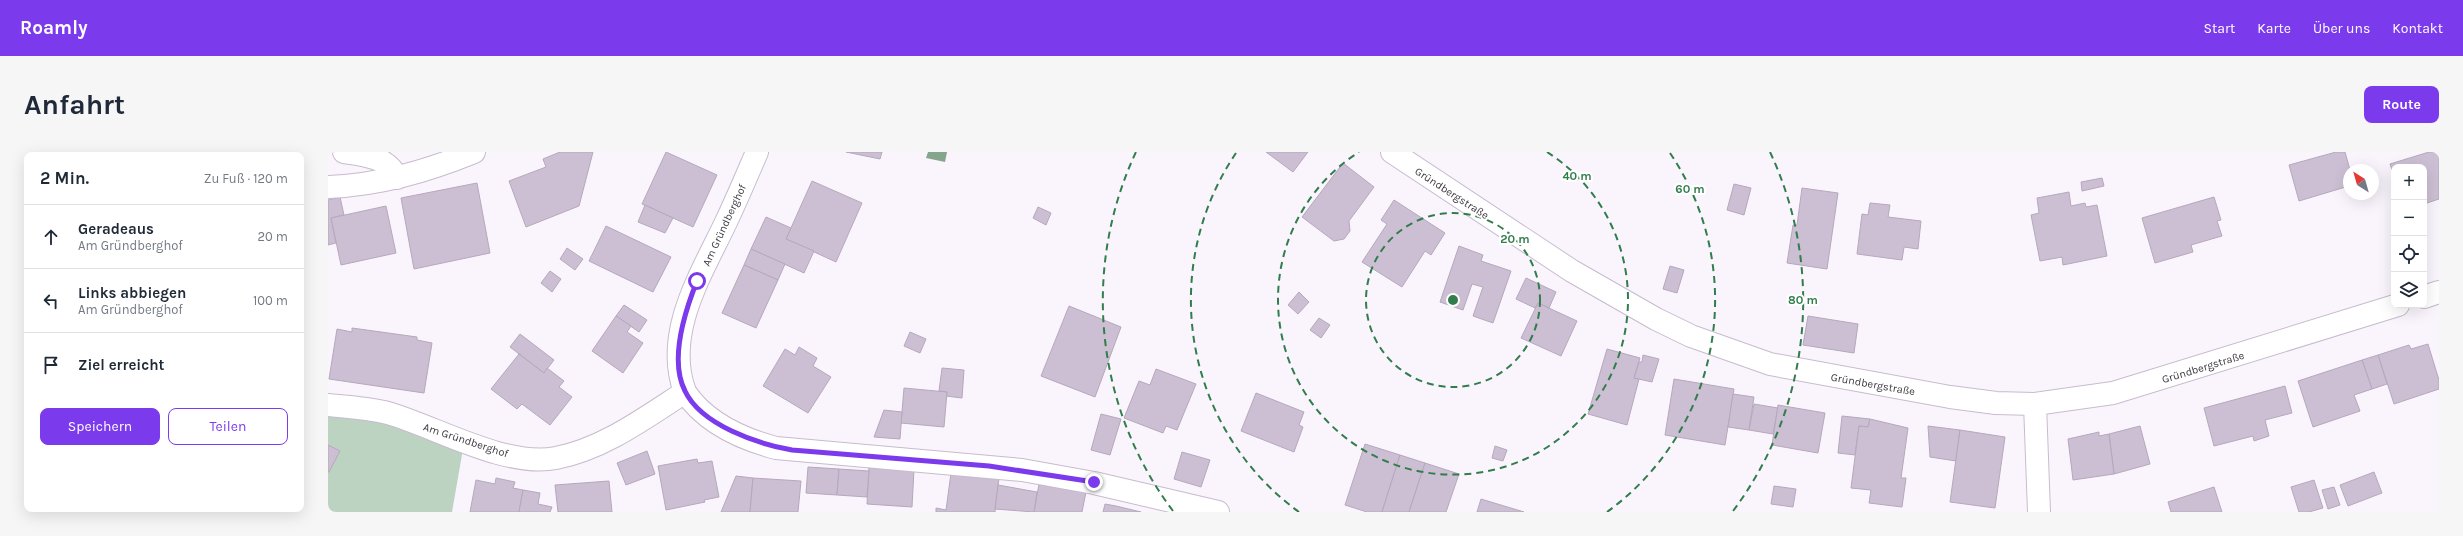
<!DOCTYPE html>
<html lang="de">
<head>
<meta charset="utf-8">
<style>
	:root { --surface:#fff; --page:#f6f6f7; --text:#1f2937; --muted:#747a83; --line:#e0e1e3; --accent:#7c3aed }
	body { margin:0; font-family:Karla,sans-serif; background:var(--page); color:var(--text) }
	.controls { position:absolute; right:12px; top:12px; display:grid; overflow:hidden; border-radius:8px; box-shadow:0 4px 16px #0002 }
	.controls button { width:36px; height:36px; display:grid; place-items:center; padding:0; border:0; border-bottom:1px solid var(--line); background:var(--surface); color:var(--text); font:20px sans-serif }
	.compass { position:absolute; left:2015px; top:12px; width:36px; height:36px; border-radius:50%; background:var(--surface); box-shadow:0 4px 16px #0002; rotate:323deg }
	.stop { position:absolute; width:12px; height:12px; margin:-9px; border:3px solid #7c3aed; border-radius:50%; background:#fff }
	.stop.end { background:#7c3aed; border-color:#fff; box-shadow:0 1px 4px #0008 }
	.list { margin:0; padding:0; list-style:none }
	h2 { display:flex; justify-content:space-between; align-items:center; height:52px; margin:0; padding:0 16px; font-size:17px }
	h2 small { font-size:13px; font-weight:400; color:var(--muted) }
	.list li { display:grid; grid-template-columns:26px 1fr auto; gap:12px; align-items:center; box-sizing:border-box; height:64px; padding:0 16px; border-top:1px solid var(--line) }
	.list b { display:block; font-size:15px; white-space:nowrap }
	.list p { margin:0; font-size:13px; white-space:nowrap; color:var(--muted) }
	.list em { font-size:13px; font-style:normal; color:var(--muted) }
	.actions { display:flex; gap:8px; padding:12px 16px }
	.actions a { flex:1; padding:9px 0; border:1px solid var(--accent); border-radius:8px; text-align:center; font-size:14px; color:var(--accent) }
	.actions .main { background:var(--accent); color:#fff }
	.icon { flex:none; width:22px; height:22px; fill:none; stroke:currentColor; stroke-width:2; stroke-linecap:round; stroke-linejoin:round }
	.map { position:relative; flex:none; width:2111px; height:360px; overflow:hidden; border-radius:8px }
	header { display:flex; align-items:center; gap:24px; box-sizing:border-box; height:56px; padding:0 20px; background:var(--accent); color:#fff }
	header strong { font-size:19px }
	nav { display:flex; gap:22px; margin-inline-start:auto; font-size:14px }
	.intro { display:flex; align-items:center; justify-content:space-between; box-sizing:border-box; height:96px; padding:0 24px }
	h1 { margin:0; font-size:28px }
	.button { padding:10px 18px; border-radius:8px; background:var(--accent); color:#fff; font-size:14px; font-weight:700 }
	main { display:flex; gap:24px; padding:0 24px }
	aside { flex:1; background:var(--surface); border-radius:8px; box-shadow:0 4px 16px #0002 }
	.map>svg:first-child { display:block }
	.green { fill:#bdd3c2 }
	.water { fill:#85a58d }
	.building { fill:#ccbfd3; stroke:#b5a8bc }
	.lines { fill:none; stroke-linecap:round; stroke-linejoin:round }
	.minor-casing { stroke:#c8bbcf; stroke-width:24 }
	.minor { stroke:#fff; stroke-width:22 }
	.route { stroke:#7c3aed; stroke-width:5 }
	.ring { fill:none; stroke:#317d4b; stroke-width:2; stroke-dasharray:7 5 }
	.labels { text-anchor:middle; stroke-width:4; stroke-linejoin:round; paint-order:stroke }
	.street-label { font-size:11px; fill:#3d3840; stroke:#fff }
	.centre { fill:#317d4b; stroke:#fff; stroke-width:2 }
	.ring-label { font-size:12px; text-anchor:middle; font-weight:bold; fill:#317d4b; stroke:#fff; stroke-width:4; stroke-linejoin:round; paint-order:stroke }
</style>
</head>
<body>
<header>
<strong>Roamly</strong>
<nav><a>Start</a><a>Karte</a><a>Über uns</a><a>Kontakt</a></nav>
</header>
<div class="intro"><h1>Anfahrt</h1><a class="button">Route</a></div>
<main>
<aside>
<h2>2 Min.<small>Zu Fuß · 120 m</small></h2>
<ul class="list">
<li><svg class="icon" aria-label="ahead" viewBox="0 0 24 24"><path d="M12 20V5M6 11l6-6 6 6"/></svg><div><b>Geradeaus</b><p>Am Gründberghof</p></div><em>20 m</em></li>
<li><svg class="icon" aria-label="left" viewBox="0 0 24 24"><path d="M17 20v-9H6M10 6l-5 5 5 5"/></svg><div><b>Links abbiegen</b><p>Am Gründberghof</p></div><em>100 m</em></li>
<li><svg class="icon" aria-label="arrive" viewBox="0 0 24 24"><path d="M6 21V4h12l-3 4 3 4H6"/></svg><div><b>Ziel erreicht</b></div></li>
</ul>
<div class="actions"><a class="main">Speichern</a><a>Teilen</a></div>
</aside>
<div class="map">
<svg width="2111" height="360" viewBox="0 0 2111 360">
	<rect width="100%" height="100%" fill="#faf5fd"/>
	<path class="green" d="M0,262L66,270L135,297L124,360H0Z"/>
	<path class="water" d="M600,0H619L617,10L598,6Z"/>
	<g class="building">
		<path d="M232,0H265L251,54L198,75L181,29L218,15L215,7Z"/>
		<path d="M338,0L389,23L365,75L314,52Z"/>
		<path d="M518,0H554L552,7Z"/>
		<path d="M938,0H980L965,20Z"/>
		<path d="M2008,0H2017L2022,18L2021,34L1971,49L1961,13Z"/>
		<path d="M2101,0H2111V47L2096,52V15H2066V24L2062,12Z"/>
		<path d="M1015,11L1046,35L1021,69L1022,79L1016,87L1006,89L974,65Z"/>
		<path d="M1774,26L1776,34L1754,39L1753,30Z"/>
		<path d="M484,29L534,51L508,110L458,87Z"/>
		<path d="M149,31L162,101L86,117L73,46Z"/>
		<path d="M1406,32L1423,36L1416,63L1399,58Z"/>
		<path d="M1474,36L1510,41L1499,117L1459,111L1465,73H1469Z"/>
		<path d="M1741,40L1743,54L1757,51L1758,55L1769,53L1779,104L1735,113L1734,105L1712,109L1703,63L1711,61L1709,46Z"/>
		<path d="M12,45L16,63L3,66L8,91L0,93V48Z"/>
		<path d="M1886,45L1893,68L1889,69L1894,84L1863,93L1865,100L1827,111L1814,66Z"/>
		<path d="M1066,48L1117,81L1103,103L1097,99L1074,135L1034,110L1059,72L1053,68Z"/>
		<path d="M1542,51L1562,53L1560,65L1593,69L1590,97L1576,95L1574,108L1529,102L1534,62L1540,63Z"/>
		<path d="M317,53L345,66L337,81L310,70Z"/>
		<path d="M58,54L68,101L13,113L3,66Z"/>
		<path d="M710,55L723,61L718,73L705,66Z"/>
		<path d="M438,65L463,76L458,87L486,99L476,121L423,97Z"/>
		<path d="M278,74L343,105L325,140L261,109Z"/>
		<path d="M1131,94L1155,103L1153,109L1183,119L1165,171L1145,164L1155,135L1144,132L1135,158L1112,150Z"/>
		<path d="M239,96L255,107L247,118L232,107Z"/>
		<path d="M423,97L457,112L450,128L416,113Z"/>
		<path d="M416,113L450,128L428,176L394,161Z"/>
		<path d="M1342,114L1356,118L1349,141L1335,137Z"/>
		<path d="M222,119L233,127L224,140L213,131Z"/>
		<path d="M1198,126L1228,140L1221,156L1210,151L1207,156L1188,147Z"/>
		<path d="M971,140L981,150L970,162L960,153Z"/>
		<path d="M1210,151L1249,169L1233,204L1193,186Z"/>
		<path d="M296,153L319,168L311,180L288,164Z"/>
		<path d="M741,154L793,175L767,245L713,224Z"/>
		<path d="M288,164L303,174L299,180L315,191L295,221L264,199Z"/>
		<path d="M1480,164L1530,172L1526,201L1475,193Z"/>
		<path d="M991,166L1002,173L993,186L982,178Z"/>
		<path d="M24,176L89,185V188L104,191L96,241L1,227L9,177L24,180Z"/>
		<path d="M582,180L598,187L592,201L576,194Z"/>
		<path d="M192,182L226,208L216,221L182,195Z"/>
		<path d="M2100,192L2111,228V237L2066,252L2050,203L2081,193L2083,197Z"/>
		<path d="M471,195L489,206L485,214L503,225L480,261L435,234L457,197L467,203Z"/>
		<path d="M1279,197L1312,206L1306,226L1311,227L1299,273L1260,262Z"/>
		<path d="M191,202L216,221L219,216L236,229L231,235L244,245L222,273L194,252L189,257L163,237Z"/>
		<path d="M1315,203L1331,207L1324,230L1306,226L1311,210H1314Z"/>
		<path d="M2050,203L2059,232L2044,237L2034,208Z"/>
		<path d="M2034,208L2044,237L2026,243L2032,259L1985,275L1970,229Z"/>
		<path d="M614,216L636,218L634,246L618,244L619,240L611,239Z"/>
		<path d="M828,217L868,232L849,278L838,274L835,281L796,266L811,229L822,233Z"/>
		<path d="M1346,227L1406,237L1397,293L1337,283Z"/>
		<path d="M1957,234L1964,261L1937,268L1941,284L1926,289L1925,284L1886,294L1876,256Z"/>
		<path d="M576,236L619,240L616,275L573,271Z"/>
		<path d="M928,241L976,260L971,273L975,275L966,300L913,279Z"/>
		<path d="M1405,242L1426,245L1421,278L1400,275Z"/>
		<path d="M1426,252L1450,256L1445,282L1421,278Z"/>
		<path d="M1450,253L1497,261L1490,301L1444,293Z"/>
		<path d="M556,258L574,260L572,287L546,285Z"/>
		<path d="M773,262L793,267L782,303L763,298Z"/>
		<path d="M1514,264L1542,267L1540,275L1531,274L1527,303L1510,301Z"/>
		<path d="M1542,267L1580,276L1573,326H1578L1574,355L1541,351L1543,338L1523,336L1531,274L1540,275Z"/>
		<path d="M1600,274L1632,278L1628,309L1602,305Z"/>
		<path d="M1812,274L1822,312L1786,322L1781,282Z"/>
		<path d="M1632,278L1677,285L1667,356L1622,350Z"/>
		<path d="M1771,280V284L1781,282L1786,322L1745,328L1740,287Z"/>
		<path d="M1037,292L1072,303L1054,360H1039L1017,353Z"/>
		<path d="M0,293L12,299L1,320H0Z"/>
		<path d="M1167,294L1179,298L1175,309L1164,306Z"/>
		<path d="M319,299L327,322L298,333L289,311Z"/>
		<path d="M854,300L882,308L873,335L846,327Z"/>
		<path d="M1072,303L1097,311L1081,360H1054Z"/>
		<path d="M369,307L370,311L384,309L391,345L376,348L377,350L338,358L330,314Z"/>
		<path d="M1097,311L1131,322L1118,360H1081Z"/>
		<path d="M541,314L586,317L584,355L539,352Z"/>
		<path d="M480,315L511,317L509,343L478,341Z"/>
		<path d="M511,317L541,319L539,345L509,343Z"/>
		<path d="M2046,320L2054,341L2020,354L2012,333Z"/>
		<path d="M623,321L671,326L667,360H608V356L618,358Z"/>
		<path d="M408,324L425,326L422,360H393Z"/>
		<path d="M168,326L187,330L185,336L195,338L191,360H142L148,328L167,332Z"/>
		<path d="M425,326L473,329L470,360H422Z"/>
		<path d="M1986,328L1995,356L1981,360H1971L1963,335Z"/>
		<path d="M281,329L284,360H230L227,333Z"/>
		<path d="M711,332L758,340L754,360H706Z"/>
		<path d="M670,333L709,340L706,360L667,357Z"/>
		<path d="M1446,334L1468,337L1465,355L1443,352Z"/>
		<path d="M1886,335L1894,360H1843L1840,350Z"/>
		<path d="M2006,335L2012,353L2000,357L1994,338Z"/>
		<path d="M195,338L212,341L210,352L224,355L222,360H191Z"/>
		<path d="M1153,347L1196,360H1149Z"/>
		<path d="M777,352L788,354L813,360H775Z"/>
	</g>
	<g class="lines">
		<g class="minor-casing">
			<g id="minor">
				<path d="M16,0C37,3 60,5 69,26"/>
				<path d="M1064,0L1244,119L1328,167L1363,184L1442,212L1622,245L1668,251L1707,252L1785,241L2070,153"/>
				<path d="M0,35C52,33 99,19 146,0"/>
				<path d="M2096,145L2111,140"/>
				<path d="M357,240C377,270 414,287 448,296L694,318L766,331L890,360"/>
				<path d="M1707,252L1711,360"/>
				<path d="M0,253C21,255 40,256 60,261C108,275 178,316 228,306C275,297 317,266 357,240C335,181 374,121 398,70C409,47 419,23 429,0"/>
			</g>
		</g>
		<use href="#minor" class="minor"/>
	</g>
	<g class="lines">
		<path class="route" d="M369,129C357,159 341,208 357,239C373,273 430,292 464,298L661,314L766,330"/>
	</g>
	<g class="ring">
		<circle cx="1125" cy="148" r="87"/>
		<path d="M1219 0A175 175 0 1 1 1031 0"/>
		<path d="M971 360A262 262 0 0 1 908 1M1342 1A262 262 0 0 1 1279 360"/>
		<path d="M845 359A350 350 0 0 1 808 0M1442 0A350 350 0 0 1 1405 359"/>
	</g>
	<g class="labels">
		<g class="street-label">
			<text transform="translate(1124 41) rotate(33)" y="4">Gründbergstraße</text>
			<text transform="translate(396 73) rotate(-65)" y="4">Am Gründberghof</text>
			<text transform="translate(1875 215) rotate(-17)" y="4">Gründbergstraße</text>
			<text transform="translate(1545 232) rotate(10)" y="4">Gründbergstraße</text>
			<text transform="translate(138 288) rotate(18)" y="4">Am Gründberghof</text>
		</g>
	</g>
	<circle cx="1125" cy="148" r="6" class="centre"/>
	<g class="ring-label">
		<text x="1249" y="28">40 m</text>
		<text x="1362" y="41">60 m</text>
		<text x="1187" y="91">20 m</text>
		<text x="1475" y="152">80 m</text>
	</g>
</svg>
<div class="controls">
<button>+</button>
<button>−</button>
<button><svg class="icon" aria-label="locate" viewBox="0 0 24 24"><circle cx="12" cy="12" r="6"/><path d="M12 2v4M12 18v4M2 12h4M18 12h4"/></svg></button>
<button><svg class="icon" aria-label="layers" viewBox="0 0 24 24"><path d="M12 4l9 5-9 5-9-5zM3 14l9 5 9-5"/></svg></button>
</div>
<svg class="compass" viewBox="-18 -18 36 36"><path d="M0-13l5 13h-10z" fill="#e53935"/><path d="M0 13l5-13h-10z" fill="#747a83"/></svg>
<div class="stop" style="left:369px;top:129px"></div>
<div class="stop end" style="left:766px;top:330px"></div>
</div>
</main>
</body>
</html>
